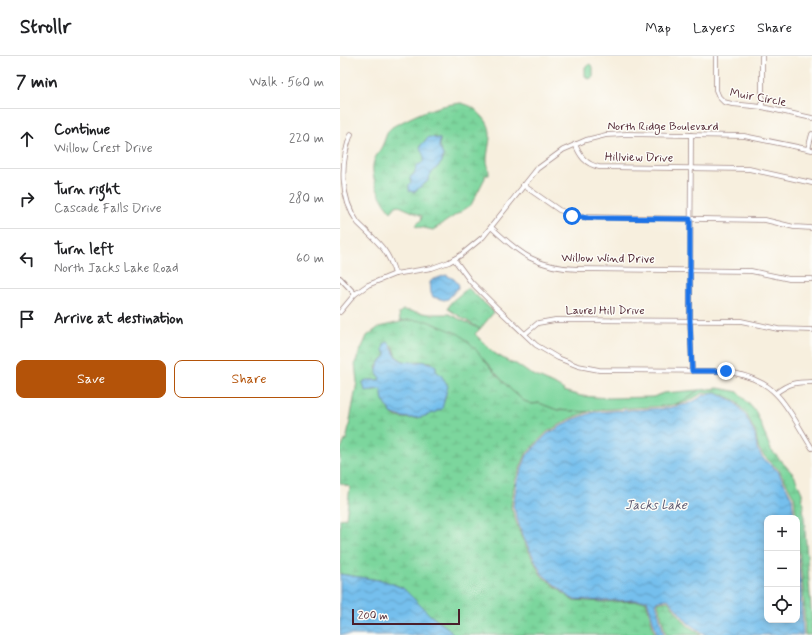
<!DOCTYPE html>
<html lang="en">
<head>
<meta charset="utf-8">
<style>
	:root { --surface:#fff; --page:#f2f2f2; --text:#202124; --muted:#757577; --line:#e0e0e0; --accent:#b45309 }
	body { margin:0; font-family:Mynerve,sans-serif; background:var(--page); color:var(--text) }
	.controls { position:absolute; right:12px; bottom:12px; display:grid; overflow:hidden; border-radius:8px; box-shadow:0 2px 10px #0003 }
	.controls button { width:36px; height:36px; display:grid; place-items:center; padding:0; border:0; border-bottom:1px solid var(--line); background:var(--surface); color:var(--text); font:20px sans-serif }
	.scale { position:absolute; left:12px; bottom:10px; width:108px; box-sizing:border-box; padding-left:4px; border:2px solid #4a1f2b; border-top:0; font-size:11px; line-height:14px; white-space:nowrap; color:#4a1f2b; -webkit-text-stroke:3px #fdfcf7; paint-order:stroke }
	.stop { position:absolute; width:12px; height:12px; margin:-9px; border:3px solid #1a73e8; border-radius:50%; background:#fff }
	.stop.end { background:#1a73e8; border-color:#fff; box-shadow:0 1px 4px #0008 }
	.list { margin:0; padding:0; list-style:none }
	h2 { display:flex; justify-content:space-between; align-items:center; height:52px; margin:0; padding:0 16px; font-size:17px }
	h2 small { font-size:13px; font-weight:400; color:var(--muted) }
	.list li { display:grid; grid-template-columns:26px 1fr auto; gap:12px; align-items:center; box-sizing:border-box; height:60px; padding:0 16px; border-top:1px solid var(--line) }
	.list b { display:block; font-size:15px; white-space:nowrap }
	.list p { margin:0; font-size:13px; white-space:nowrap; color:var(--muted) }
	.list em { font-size:13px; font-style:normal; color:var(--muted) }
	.actions { display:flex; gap:8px; padding:12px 16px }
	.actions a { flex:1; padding:9px 0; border:1px solid var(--accent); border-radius:8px; text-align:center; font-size:14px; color:var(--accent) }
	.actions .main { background:var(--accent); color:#fff }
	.icon { flex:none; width:22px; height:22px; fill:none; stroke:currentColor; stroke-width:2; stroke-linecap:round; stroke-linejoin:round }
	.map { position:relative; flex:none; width:472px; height:579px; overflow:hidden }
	header { display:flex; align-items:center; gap:24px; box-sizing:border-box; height:56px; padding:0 20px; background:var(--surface); border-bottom:1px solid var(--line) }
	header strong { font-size:19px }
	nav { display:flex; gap:22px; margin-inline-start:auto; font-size:14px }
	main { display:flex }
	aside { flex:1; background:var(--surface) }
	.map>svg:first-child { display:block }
	.grass { fill:#7cd69d; stroke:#637a64 }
	.wetland { fill:url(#wetland-marsh); stroke:#637a64; fill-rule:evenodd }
	.park { fill:url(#park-crowns); stroke:#637a64 }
	.water { fill:url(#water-waves); stroke:#5f6f8c }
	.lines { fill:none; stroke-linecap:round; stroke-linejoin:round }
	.minor-casing { stroke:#a08784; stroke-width:5.5 }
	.minor { stroke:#fff; stroke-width:4 }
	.route { stroke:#1a73e8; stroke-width:5 }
	.labels { text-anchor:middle; stroke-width:3; stroke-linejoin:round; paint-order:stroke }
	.street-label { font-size:12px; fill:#4a1f2b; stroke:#fdfcf7 }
	.water-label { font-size:13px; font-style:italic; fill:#59576f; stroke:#fdfcf7 }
</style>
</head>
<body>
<header>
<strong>Strollr</strong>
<nav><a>Map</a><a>Layers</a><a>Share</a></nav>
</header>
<main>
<aside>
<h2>7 min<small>Walk · 560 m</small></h2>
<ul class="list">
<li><svg class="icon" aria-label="ahead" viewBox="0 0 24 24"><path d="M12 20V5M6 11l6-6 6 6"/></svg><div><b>Continue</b><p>Willow Crest Drive</p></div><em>220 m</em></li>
<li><svg class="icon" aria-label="right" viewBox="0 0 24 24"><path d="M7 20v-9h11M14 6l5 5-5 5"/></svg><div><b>Turn right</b><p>Cascade Falls Drive</p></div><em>280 m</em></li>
<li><svg class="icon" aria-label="left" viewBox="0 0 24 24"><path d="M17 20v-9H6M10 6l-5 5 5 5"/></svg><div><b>Turn left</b><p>North Jacks Lake Road</p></div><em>60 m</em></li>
<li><svg class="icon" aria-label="arrive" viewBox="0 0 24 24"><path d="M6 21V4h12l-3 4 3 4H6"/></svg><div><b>Arrive at destination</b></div></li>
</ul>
<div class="actions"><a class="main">Save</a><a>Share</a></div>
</aside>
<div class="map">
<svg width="472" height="579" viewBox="0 0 472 579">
	<defs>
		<pattern id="wetland-marsh" width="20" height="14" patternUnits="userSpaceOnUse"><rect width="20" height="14" fill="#7cd69d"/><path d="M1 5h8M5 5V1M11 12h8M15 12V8" fill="none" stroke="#6db787"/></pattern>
		<pattern id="park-crowns" width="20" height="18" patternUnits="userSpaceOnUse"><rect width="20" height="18" fill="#7cd69d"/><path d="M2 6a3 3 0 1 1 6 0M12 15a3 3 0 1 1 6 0" fill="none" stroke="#6db787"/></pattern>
		<pattern id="water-waves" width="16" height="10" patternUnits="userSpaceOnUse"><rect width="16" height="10" fill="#74bfed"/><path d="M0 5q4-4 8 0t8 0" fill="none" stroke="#619bc0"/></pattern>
	</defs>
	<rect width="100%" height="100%" fill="#fdfcf7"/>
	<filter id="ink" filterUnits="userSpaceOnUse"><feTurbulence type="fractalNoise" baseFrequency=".025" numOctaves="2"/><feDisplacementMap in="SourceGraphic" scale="8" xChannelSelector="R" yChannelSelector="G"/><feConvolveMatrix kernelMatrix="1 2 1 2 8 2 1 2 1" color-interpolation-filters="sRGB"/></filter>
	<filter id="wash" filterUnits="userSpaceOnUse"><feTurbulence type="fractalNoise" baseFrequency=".012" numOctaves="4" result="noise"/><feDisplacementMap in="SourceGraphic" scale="16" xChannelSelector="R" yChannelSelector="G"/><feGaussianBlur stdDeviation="0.9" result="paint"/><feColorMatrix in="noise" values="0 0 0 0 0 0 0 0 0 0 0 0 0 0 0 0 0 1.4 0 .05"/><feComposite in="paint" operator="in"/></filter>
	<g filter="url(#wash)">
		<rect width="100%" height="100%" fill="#f7efde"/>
		<g class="grass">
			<path d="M250,8L253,11V21L249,23L245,20V11Z"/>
			<path d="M63,254L89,258H109L140,273L135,278L154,297L171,307L176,308L189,317L214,328L224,334L223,335L241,340L269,342L313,341L324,337L359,334C348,342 340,348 327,350L254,354L248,356L217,354L199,347L192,348L184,345L171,334L144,304L95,268L69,264L60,265L59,257Z"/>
		</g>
		<g class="wetland">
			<path d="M121,47C132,50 133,51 141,59C157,75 147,87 147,106C148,110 149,114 149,119H145V122L131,149L93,174L75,170L81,164L82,160L57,149L51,156C41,145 29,120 34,105C35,101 41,93 43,88C45,84 46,78 49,74C52,70 58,68 62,66C81,56 99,49 121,47ZM93,81L100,83L99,91L103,99L102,106L90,119L88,125L84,128L69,129L71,127L72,119L74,118L77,109L81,108L85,105L84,86L86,83Z"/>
			<path d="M69,264L87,265L119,278L132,289L154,316L171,334L184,345L192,348L199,347L217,354L248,356L232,362L207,376L186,398L175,425L171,451L181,480L201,519L232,544L263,546L306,545L315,579H113L109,573L90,559L63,532L45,525L0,518V463L6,462L10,431L0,427V394L7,381L17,326L15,307L27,280L39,271ZM52,289L56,300L63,305L72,307L77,305L91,306L96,312V315C102,321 104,324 104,333C105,337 106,342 104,345C98,361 61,369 50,356C45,349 44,340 41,333L32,334L29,324H39L40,322L36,311L42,303L46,300V297Z"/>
			<path d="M378,332L398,336L416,356L431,394L454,419L462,437L472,565L471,579H465L463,534L457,478V462H456L454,441L439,414L423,399L418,391L416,378L407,359L395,344L376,336L363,337L347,346L335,349L345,344L359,334Z"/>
			<path d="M328,545L347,569L362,579H326L318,547Z"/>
		</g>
		<path class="park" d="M128,232L154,256L140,273L108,253L111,246Z"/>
		<g class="water">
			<path d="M89,81L100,83L99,91L103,99L102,106L90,119L88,125L74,136L69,135V129L71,127L70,121L74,118L77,109C88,106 84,101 80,92L81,89Z"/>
			<path d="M106,219L114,223L119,229L118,232L108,243L104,244L93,241L91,237L90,226L92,224Z"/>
			<path d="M48,286C53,291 53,299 59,303C71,310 85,301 96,310V315L101,319L108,330L102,353C84,362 70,366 51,357L43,344L41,333L25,335L23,326L26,324H39L40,322C33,314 39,306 46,300V297L43,295L44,288Z"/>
			<path d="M376,337L394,345L406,360L415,379L417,392L422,401L438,415L452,442L454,462H427V564H457V494L461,534L463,579H365L348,567L328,543L316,546L324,579H317L307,544L263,545L232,543L202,518L182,479L173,450L177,425L187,399L207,378L232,364L254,356L327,352L348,348L356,344L364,339Z"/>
			<path d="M0,518L45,525L63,532L90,559L109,573L113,579H0Z"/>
		</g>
	</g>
	<g filter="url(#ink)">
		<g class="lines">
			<g class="minor-casing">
				<g id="minor">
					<path d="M376,0V34L379,41L384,46L392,48L422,51L472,62"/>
					<path d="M422,51V0"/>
					<path d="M11,78C0,107 0,142 18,167C36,185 48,192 55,218"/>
					<path d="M351,79L350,264L352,315"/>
					<path d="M235,88C240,100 245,108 259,111L409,113L472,127"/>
					<path d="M468,93L472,78"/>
					<path d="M183,129L219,154L239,161L425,164L454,171L472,172"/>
					<path d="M151,171C180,198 197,212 238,213L411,215L449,223H472"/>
					<path d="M114,203L131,226L155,250L196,289L218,302L238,310L259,314L386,315C404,319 423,324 436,338C449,350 462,377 472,392"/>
					<path d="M0,222L15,238"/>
					<path d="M0,256L15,238L28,229L55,218L92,212L109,206L121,199L143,181L197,113L223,94L246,84L266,79L287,78L404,80L472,94"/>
					<path d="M185,278L198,267L215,264L401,265L438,273L472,274"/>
					<path d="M436,337C449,327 456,326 472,326"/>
				</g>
			</g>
			<use href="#minor" class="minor"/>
		</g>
	</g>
	<g class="lines" filter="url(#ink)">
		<path class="route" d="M232,160L248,162L350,163V264L352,315H386"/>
	</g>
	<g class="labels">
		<g class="street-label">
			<text transform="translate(418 41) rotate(10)" y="4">Muir Circle</text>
			<text x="323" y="74">North Ridge Boulevard</text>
			<text transform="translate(299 101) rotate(1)" y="4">Hillview Drive</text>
			<text transform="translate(268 202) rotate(1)" y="4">Willow Wind Drive</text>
			<text x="265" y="258">Laurel Hill Drive</text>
		</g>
		<g class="water-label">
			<text x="316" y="453">Jacks Lake</text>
		</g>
	</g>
</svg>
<div class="controls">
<button>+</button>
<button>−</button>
<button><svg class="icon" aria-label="locate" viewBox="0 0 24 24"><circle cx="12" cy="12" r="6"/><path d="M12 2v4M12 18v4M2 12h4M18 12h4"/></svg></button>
</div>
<div class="scale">200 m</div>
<div class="stop" style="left:232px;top:160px"></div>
<div class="stop end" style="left:386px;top:315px"></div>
</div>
</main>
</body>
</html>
